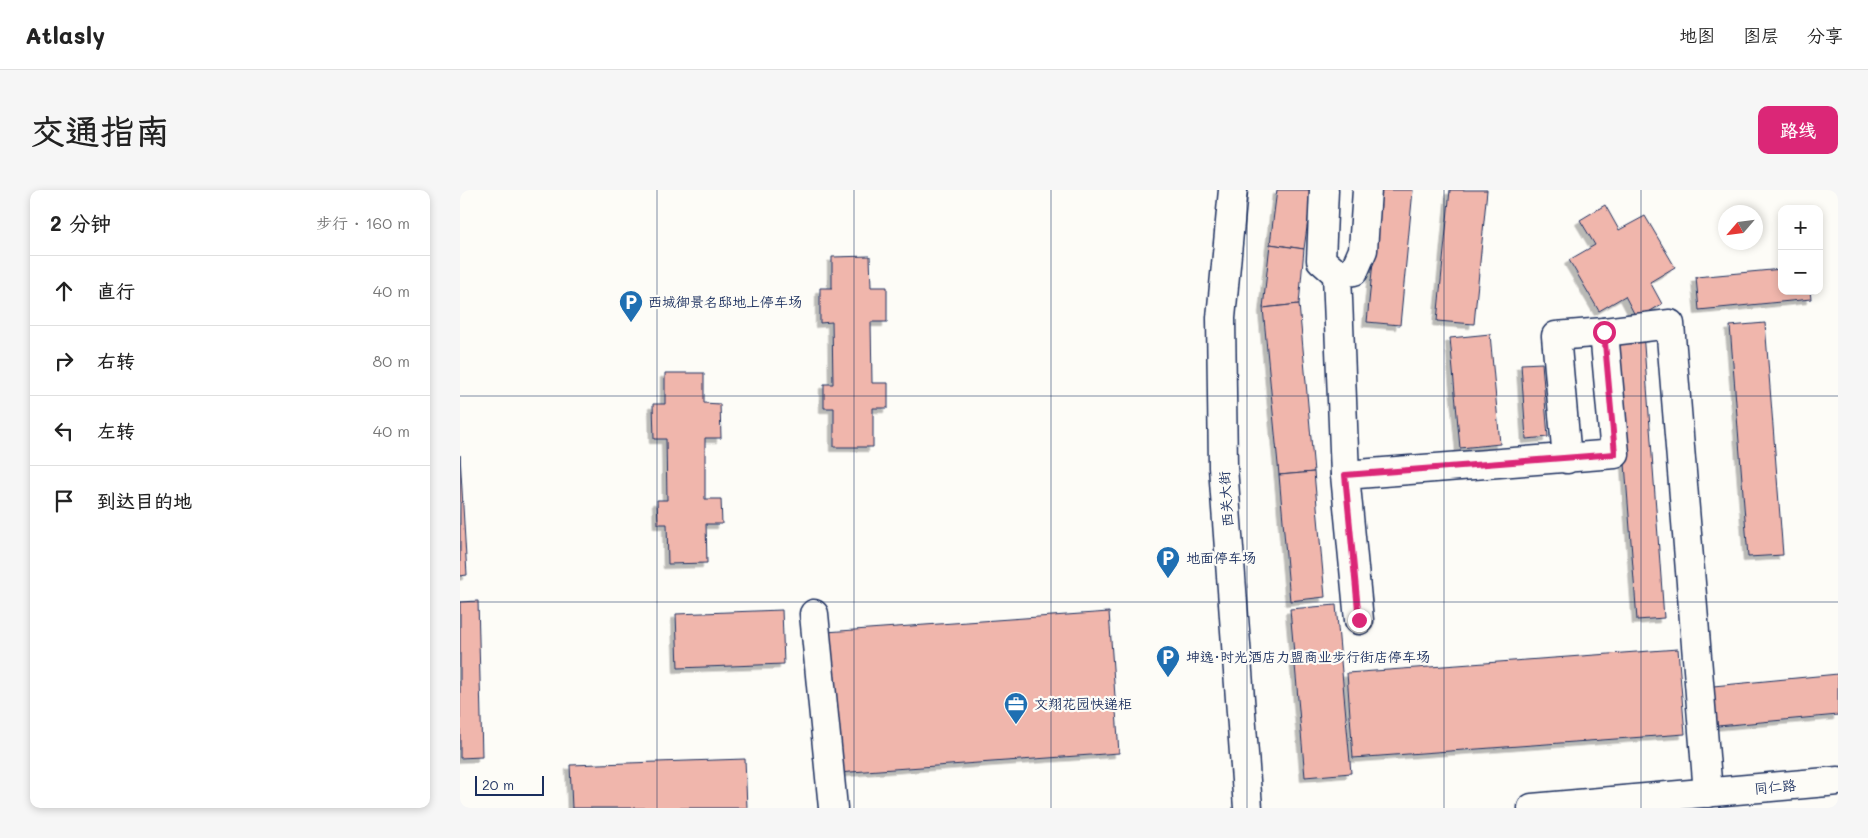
<!DOCTYPE html>
<html lang="zh">
<head>
<meta charset="utf-8">
<style>
	:root { --surface:#fff; --page:#f6f6f6; --text:#222; --muted:#767676; --line:#e0e0e0; --accent:#db2777 }
	body { margin:0; font-family:Mali,"LXGW WenKai TC",sans-serif; background:var(--page); color:var(--text) }
	.controls { position:absolute; right:15px; top:15px; display:grid; overflow:hidden; border-radius:10px; box-shadow:0 2px 8px #0003 }
	.controls button { width:45px; height:45px; display:grid; place-items:center; padding:0; border:0; border-bottom:1px solid var(--line); background:var(--surface); color:var(--text); font:25px sans-serif }
	.compass { position:absolute; left:1258px; top:15px; width:45px; height:45px; border-radius:50%; background:var(--surface); box-shadow:0 2px 8px #0003; rotate:242deg }
	.scale { position:absolute; left:15px; bottom:12px; width:69px; box-sizing:border-box; padding-left:5px; border:2px solid #1b2f5e; border-top:0; font-size:14px; line-height:18px; white-space:nowrap; color:#1b2f5e; -webkit-text-stroke:4px #fdfcf7; paint-order:stroke }
	.stop { position:absolute; width:15px; height:15px; margin:-11px; border:4px solid #db2777; border-radius:50%; background:#fff }
	.stop.end { background:#db2777; border-color:#fff; box-shadow:0 1px 5px #0008 }
	.list { margin:0; padding:0; list-style:none }
	h2 { display:flex; justify-content:space-between; align-items:center; height:65px; margin:0; padding:0 20px; font-size:21px }
	h2 small { font-size:16px; font-weight:400; color:var(--muted) }
	.list li { display:grid; grid-template-columns:32px 1fr auto; gap:15px; align-items:center; box-sizing:border-box; height:70px; padding:0 20px; border-top:1px solid var(--line) }
	.list b { display:block; font-size:19px; white-space:nowrap }
	.list em { font-size:16px; font-style:normal; color:var(--muted) }
	.icon { flex:none; width:28px; height:28px; fill:none; stroke:currentColor; stroke-width:2; stroke-linecap:round; stroke-linejoin:round }
	.map { position:relative; flex:none; width:1378px; height:618px; overflow:hidden; border-radius:10px }
	header { display:flex; align-items:center; gap:30px; box-sizing:border-box; height:70px; padding:0 25px; background:var(--surface); border-bottom:1px solid var(--line) }
	header strong { font-size:24px }
	nav { display:flex; gap:28px; margin-inline-start:auto; font-size:18px }
	.intro { display:flex; align-items:center; justify-content:space-between; box-sizing:border-box; height:120px; padding:0 30px }
	h1 { margin:0; font-size:35px }
	.button { padding:12px 22px; border-radius:10px; background:var(--accent); color:#fff; font-size:18px; font-weight:700 }
	main { display:flex; gap:30px; padding:0 30px }
	aside { flex:1; background:var(--surface); border-radius:10px; box-shadow:0 2px 8px #0003 }
	.map>svg:first-child { display:block }
	.building { fill:#f0b6ac; stroke:#1b2f5e; filter:url(#shadow) }
	.lines { fill:none; stroke-linecap:round; stroke-linejoin:round }
	.minor-casing { stroke:#1b2f5e; stroke-width:31 }
	.major-casing { stroke:#1b2f5e; stroke-width:31 }
	.minor { stroke:#fdfcf7; stroke-width:28 }
	.major { stroke:#fdfcf7; stroke-width:28 }
	.route { stroke:#db2777; stroke-width:6 }
	.grid { fill:none; stroke:#1b2f5e; stroke-width:1; stroke-opacity:0.55 }
	.labels { text-anchor:middle; stroke-width:4.5; stroke-linejoin:round; paint-order:stroke }
	.poi-label { font-size:14px; fill:#1b2f5e; stroke:#fdfcf7; text-anchor:start }
	.street-label { font-size:14px; fill:#1b2f5e; stroke:#fdfcf7 }
</style>
</head>
<body>
<header>
<strong>Atlasly</strong>
<nav><a>地图</a><a>图层</a><a>分享</a></nav>
</header>
<div class="intro"><h1>交通指南</h1><a class="button">路线</a></div>
<main>
<aside>
<h2>2 分钟<small>步行 · 160 m</small></h2>
<ul class="list">
<li><svg class="icon" aria-label="ahead" viewBox="0 0 24 24"><path d="M12 20V5M6 11l6-6 6 6"/></svg><div><b>直行</b></div><em>40 m</em></li>
<li><svg class="icon" aria-label="right" viewBox="0 0 24 24"><path d="M7 20v-9h11M14 6l5 5-5 5"/></svg><div><b>右转</b></div><em>80 m</em></li>
<li><svg class="icon" aria-label="left" viewBox="0 0 24 24"><path d="M17 20v-9H6M10 6l-5 5 5 5"/></svg><div><b>左转</b></div><em>40 m</em></li>
<li><svg class="icon" aria-label="arrive" viewBox="0 0 24 24"><path d="M6 21V4h12l-3 4 3 4H6"/></svg><div><b>到达目的地</b></div></li>
</ul>
</aside>
<div class="map">
<svg width="1378" height="618" viewBox="0 0 1378 618">
	<defs>
		<filter id="shadow"><feDropShadow dx="-4.5" dy="4.5" stdDeviation="0" flood-color="#0004"/></filter>
	</defs>
	<rect width="100%" height="100%" fill="#fdfcf7"/>
	<filter id="ink" filterUnits="userSpaceOnUse"><feTurbulence type="fractalNoise" baseFrequency=".02" numOctaves="2"/><feDisplacementMap in="SourceGraphic" scale="10" xChannelSelector="R" yChannelSelector="G"/><feConvolveMatrix kernelMatrix="1 2 1 2 8 2 1 2 1" color-interpolation-filters="sRGB"/></filter>
	<g filter="url(#ink)">
		<g class="building">
			<path d="M817,0H852L844,59L810,54Z"/>
			<path d="M920,0H953L940,135L907,132Z"/>
			<path d="M990,0H1027L1014,134L977,131Z"/>
			<path d="M1145,15L1159,40L1185,26L1215,77L1190,92L1202,114L1177,129L1165,106L1139,121L1109,70L1135,55L1120,30Z"/>
			<path d="M810,54L844,59L839,114L803,118Z"/>
			<path d="M410,66L411,97H427V132H411L412,193H428V218H413V257H374V218H364V194H373L372,132L360,133V98H372V67Z"/>
			<path d="M1322,79V101H1350L1351,109L1239,120L1236,87Z"/>
			<path d="M839,114L854,282L819,285L803,118Z"/>
			<path d="M1305,133L1323,365L1288,367L1270,136Z"/>
			<path d="M1183,142L1204,428L1177,430L1155,143Z"/>
			<path d="M1030,144L1040,254L1000,258L990,148Z"/>
			<path d="M1082,173L1088,247L1066,249L1061,174Z"/>
			<path d="M205,183H244V213L260,214L261,248H245V309H261L262,334H246L247,373L208,374L207,334H198L197,310H207L206,249H194L193,214H205Z"/>
			<path d="M0,265L7,385L0,386Z"/>
			<path d="M854,282L865,407L830,411L819,285Z"/>
			<path d="M18,411L22,567L0,568V412Z"/>
			<path d="M876,415L891,583L845,587L830,419Z"/>
			<path d="M322,420L324,474L218,478L216,424Z"/>
			<path d="M649,422L659,563L377,583L366,442Z"/>
			<path d="M1218,459L1225,544L893,568L887,483Z"/>
			<path d="M1378,484V525L1247,537L1243,497Z"/>
			<path d="M285,569L287,618H112L110,575Z"/>
		</g>
		<g class="lines">
			<g class="minor-casing">
				<g id="minor">
					<path d="M864,0L861,70L877,84L894,81L903,60L907,0"/>
					<path d="M877,84L885,285"/>
					<path d="M1144,142L1210,134L1248,603"/>
					<path d="M354,424L373,618"/>
					<path d="M899,430L885,285L1155,264L1144,142L1096,146L1107,269"/>
				</g>
			</g>
			<g class="major-casing">
				<g id="major">
					<path d="M773,0L761,128L763,277L788,618"/>
					<path d="M1072,618L1378,591"/>
				</g>
			</g>
			<use href="#minor" class="minor"/>
			<use href="#major" class="major"/>
		</g>
	</g>
	<g class="lines" filter="url(#ink)">
		<path class="route" d="M899,430L885,285L1155,264L1144,142"/>
	</g>
	<path class="grid" d="M197,0V618M394,0V618M591,0V618M787,0V618M984,0V618M1181,0V618M0,206H1378M0,412H1378"/>
	<defs>
		<g id="parking-pin" transform="scale(1.25)"><path d="M0 17L-7.5 6A9.5 9.5 0 1 1 7.5 6Z" fill="#1f6fb2" stroke="#fdfcf7"/><path d="M-3.5-5.5H1a3.5 3.5 0 0 1 0 7H-1V5.5H-3.5ZM-1-3.4V-.6H.8a1.4 1.4 0 0 0 0-2.8Z" fill="#fff"/></g>
		<g id="office-pin" transform="scale(1.25)"><path d="M0 17L-7.5 6A9.5 9.5 0 1 1 7.5 6Z" fill="#1f6fb2" stroke="#fdfcf7"/><path d="M-6-3h4V-5.5h4V-3h4V5H-6ZM-1-4.5V-3h2v-1.5ZM-6 0V1H6V0Z" fill="#fff"/></g>
	</defs>
	<g fill-rule="evenodd">
		<use href="#parking-pin" x="171" y="112"/>
		<use href="#parking-pin" x="708" y="368"/>
		<use href="#parking-pin" x="708" y="467"/>
		<use href="#office-pin" x="556" y="514"/>
	</g>
	<g class="labels">
		<g class="poi-label">
			<text x="188" y="117">西城御景名邸地上停车场</text>
			<text x="726" y="373">地面停车场</text>
			<text x="726" y="472">坤逸·时光酒店力盟商业步行街店停车场</text>
			<text x="574" y="519">文翔花园快递柜</text>
		</g>
		<g class="street-label">
			<text transform="translate(766 309) rotate(-94)" y="5">西关大街</text>
			<text transform="translate(1315 597) rotate(-5)" y="5">同仁路</text>
		</g>
	</g>
</svg>
<div class="controls">
<button>+</button>
<button>−</button>
</div>
<svg class="compass" viewBox="-18 -18 36 36"><path d="M0-13l5 13h-10z" fill="#e53935"/><path d="M0 13l5-13h-10z" fill="#767676"/></svg>
<div class="scale">20 m</div>
<div class="stop" style="left:1144px;top:142px"></div>
<div class="stop end" style="left:899px;top:430px"></div>
</div>
</main>
</body>
</html>
